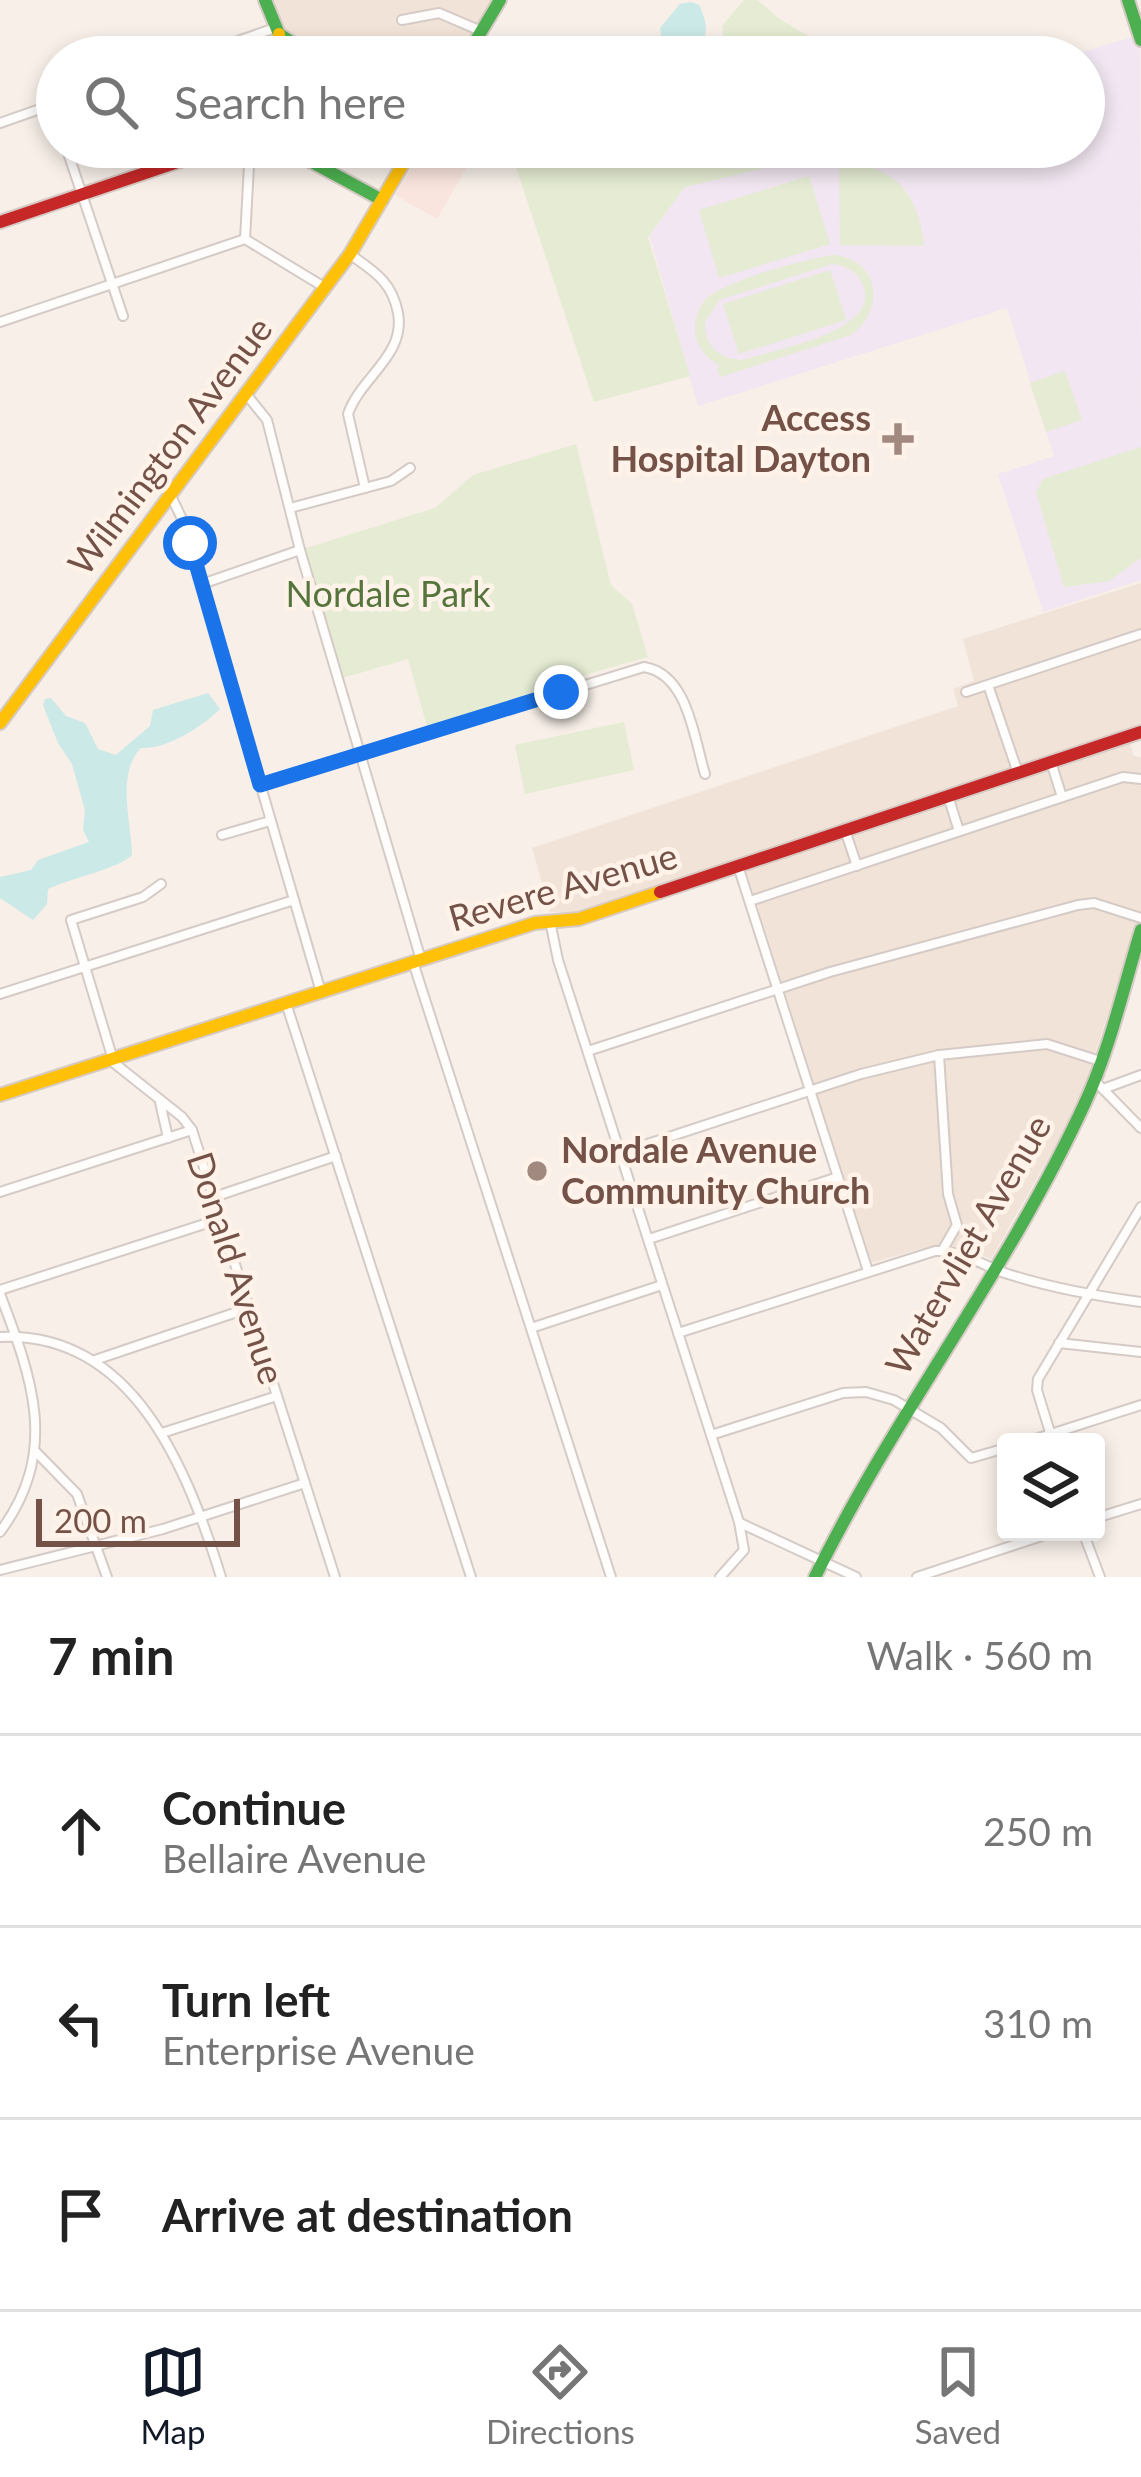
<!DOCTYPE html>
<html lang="en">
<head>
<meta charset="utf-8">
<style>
	:root { --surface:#fff; --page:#f6f6f6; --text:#222; --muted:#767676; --line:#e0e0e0; --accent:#111827 }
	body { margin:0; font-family:Lato,sans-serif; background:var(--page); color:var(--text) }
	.controls { position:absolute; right:36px; bottom:36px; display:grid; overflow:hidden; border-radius:12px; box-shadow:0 6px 18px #0003 }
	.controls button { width:108px; height:108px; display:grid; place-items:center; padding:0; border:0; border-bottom:3px solid var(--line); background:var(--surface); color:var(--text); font:60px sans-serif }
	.scale { position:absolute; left:36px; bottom:30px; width:204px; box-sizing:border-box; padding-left:12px; border:6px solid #755248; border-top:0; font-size:33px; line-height:42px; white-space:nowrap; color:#755248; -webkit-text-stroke:9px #fff3e9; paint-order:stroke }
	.stop { position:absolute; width:36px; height:36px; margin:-27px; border:9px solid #1a73e8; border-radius:50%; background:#fff }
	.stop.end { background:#1a73e8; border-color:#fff; box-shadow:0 3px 12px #0008 }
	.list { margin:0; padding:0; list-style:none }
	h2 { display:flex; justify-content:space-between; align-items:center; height:156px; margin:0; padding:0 48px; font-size:51px }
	h2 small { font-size:39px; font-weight:400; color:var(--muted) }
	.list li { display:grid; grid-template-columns:78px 1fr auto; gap:36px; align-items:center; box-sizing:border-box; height:192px; padding:0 48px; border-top:3px solid var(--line) }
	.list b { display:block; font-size:45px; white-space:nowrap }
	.list p { margin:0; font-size:39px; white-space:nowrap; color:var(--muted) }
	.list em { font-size:39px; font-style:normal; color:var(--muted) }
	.icon { flex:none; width:66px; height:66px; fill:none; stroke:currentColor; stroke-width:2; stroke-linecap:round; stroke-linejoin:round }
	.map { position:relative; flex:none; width:1141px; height:1577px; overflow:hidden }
	.search { position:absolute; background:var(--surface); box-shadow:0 6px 18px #0003; left:36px; right:36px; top:36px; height:132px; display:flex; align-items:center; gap:30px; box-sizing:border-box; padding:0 42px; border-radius:66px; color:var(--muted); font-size:45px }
	.sheet { height:732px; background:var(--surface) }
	nav { display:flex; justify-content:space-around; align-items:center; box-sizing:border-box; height:168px; border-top:3px solid var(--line); background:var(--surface); font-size:33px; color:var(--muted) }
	nav a { display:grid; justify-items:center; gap:6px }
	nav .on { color:var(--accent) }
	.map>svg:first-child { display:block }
	.residential { fill:#f2e3d8 }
	.commercial { fill:#fae5de }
	.education { fill:#f1e6f1 }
	.green { fill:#e5ecd3; fill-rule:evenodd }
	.water { fill:#cae9e7 }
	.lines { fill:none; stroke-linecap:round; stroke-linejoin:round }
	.street-casing { stroke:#d5cbc6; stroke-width:12 }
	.fast-casing { stroke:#d6cac5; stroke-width:16 }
	.slow-casing { stroke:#d6cac5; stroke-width:16 }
	.jam-casing { stroke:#d6cac5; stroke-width:16 }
	.street { stroke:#fefdfc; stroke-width:8 }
	.fast { stroke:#4caf50; stroke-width:12 }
	.slow { stroke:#ffc107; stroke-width:12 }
	.jam { stroke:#c62828; stroke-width:12 }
	.route { stroke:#1a73e8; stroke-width:15 }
	.poi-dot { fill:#a28980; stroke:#fff3e9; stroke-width:4.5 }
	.labels { text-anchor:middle; stroke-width:9; stroke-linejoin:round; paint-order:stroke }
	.poi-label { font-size:36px; font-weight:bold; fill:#755248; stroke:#fff3e9; text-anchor:end }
	.street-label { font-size:36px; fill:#755248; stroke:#fff3e9 }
	.park-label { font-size:36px; fill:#56753d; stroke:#fff3e9 }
</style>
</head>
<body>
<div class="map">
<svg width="1141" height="1577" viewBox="0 0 1141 1577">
	<rect width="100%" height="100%" fill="#f7efe8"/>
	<g class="residential">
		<path d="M268,0H496L462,57H321L281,32Z"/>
		<path d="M1141,583V726L576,914L550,912L532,848L958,706L953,689L974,681L963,639Z"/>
		<path d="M1130,742L1133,755L1141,758V914L1077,1108L991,1259L957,1246L934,1245L871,1263L746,870Z"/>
	</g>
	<path class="commercial" d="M423,147L477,150L437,219L395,195Z"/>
	<path class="education" d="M1140,35L1141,580L1043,612L998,474L1054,456L1007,308L698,406L634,181L752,147H1084V57H1065Z"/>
	<g class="green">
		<path d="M744,0H757L781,20L845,57H726L722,26Z"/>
		<path d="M680,147H854L685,187L648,237L690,376L594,402L514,161L564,149L582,164Z"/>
		<path d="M839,163C895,164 918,193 924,246L840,245Z"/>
		<path d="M809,176L830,244L719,278L699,210Z"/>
		<path d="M833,255C880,259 886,310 851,335L720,377L717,368L720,366C708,359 699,350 696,337C693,324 697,310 705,300C722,281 807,259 833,255ZM832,264C845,266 856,270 862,283C885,332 774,349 743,360C719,359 704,346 705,322L719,300Z"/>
		<path d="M830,270L846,320L739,354L723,304Z"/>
		<path d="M1065,371L1082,420L1046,432L1030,383Z"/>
		<path d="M576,444L611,585L632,604L648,657L559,682L561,691L429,733L408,659L339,679L300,550L435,508L473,475Z"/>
		<path d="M1141,447V558L1109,581L1064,587L1036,492L1043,479Z"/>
		<path d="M624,722L634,770L525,794L515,745Z"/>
	</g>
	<g class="water">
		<path d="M691,2L699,5C710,29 709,41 687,57H664L660,28L680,4Z"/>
		<path d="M208,693L220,709C203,726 166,750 141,748C116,774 131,820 132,855C118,869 71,878 48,889L47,904L33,920L0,898V877L31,870L38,860L89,842L83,830L85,810L72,764L58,743L43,705L45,699L51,698L66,716L85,723L98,749L116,755L150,726L153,710Z"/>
	</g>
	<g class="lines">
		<g class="street-casing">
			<g id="street">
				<path d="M402,20L439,13L481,31"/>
				<path d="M192,57L275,28"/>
				<path d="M0,123L57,103"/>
				<path d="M66,147L123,316"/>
				<path d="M245,239L250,147"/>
				<path d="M351,255C375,272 392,282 398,313C406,355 360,378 348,414L365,488"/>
				<path d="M0,322L245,239L324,287"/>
				<path d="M246,394L267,420L300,550L421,960"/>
				<path d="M171,496L184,523L321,992"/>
				<path d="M290,508L391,481L410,468"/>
				<path d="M202,584L300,550"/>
				<path d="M988,685L1018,773"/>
				<path d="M966,692L1141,634"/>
				<path d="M1051,762L1062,797"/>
				<path d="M260,785L644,667C688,674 694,738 705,774"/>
				<path d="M948,796L959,831"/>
				<path d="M845,830L857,866"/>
				<path d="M222,835L270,821"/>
				<path d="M738,866L868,1271"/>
				<path d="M161,884L143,897L71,920L114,1063L182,1117L192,1130L335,1577"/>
				<path d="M750,901L1123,777L1141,779"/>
				<path d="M550,921L558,960L739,1522L744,1550L720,1577"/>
				<path d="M413,962L611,1577"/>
				<path d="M0,994L294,900"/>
				<path d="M286,1003L471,1577"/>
				<path d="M588,1051L830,972L1078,905L1094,903L1141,918"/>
				<path d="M939,1055L948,1194L957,1225L942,1251"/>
				<path d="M1095,1081L1141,1128"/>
				<path d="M1103,1089L1141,1075"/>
				<path d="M160,1102L168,1138"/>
				<path d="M620,1153L861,1074L939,1055L1047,1044L1100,1061"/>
				<path d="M0,1192L192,1130"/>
				<path d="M214,1197L336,1156"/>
				<path d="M649,1239L838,1177"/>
				<path d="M0,1290L220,1219"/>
				<path d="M0,1294C32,1378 60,1452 0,1532"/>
				<path d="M531,1328L662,1285"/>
				<path d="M678,1333L935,1251C965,1250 981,1266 1008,1274C1051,1288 1096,1296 1141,1302"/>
				<path d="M0,1337C134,1331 188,1471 221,1577"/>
				<path d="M1059,1343L1141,1352"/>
				<path d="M95,1360L249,1308"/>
				<path d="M162,1433L277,1396"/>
				<path d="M711,1435L843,1393L866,1392L894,1400L941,1428L971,1458L1006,1448"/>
				<path d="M1026,1442L1141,1405"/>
				<path d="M1053,1442L1037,1390L1038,1379L1141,1207"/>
				<path d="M36,1452L77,1494L107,1577"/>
				<path d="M1096,1518L1141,1504"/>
				<path d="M740,1523L856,1577"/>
				<path d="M1083,1532L1100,1577"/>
				<path d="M0,1570L163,1529L305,1483"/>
				<path d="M917,1577L1054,1532"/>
			</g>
		</g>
		<g class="fast-casing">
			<g id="fast">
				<path d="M265,0L279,34L315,57"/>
				<path d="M1128,0L1141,40"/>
				<path d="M466,57L500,0"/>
				<path d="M268,147L308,160L382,200"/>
				<path d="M815,1577C895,1414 1008,1270 1084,1105C1110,1049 1123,989 1141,930"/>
			</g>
		</g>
		<g class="slow-casing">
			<g id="slow">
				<path d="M279,34L282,57"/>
				<path d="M0,723L350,254L413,147"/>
				<path d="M0,1095L535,923L579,919L660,892"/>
			</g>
		</g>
		<g class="jam-casing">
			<g id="jam">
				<path d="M0,222L222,147"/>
				<path d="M660,892L1141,732"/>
			</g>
		</g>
		<use href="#street" class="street"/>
		<use href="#fast" class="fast"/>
		<use href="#slow" class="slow"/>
		<use href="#jam" class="jam"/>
	</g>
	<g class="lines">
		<path class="route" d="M190,543L260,785L561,692"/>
	</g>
	<g class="poi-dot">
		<path d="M892 421h12v12h12v12h-12v12h-12v-12h-12v-12h12z"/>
		<circle cx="537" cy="1171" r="12"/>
	</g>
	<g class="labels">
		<g class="poi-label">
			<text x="871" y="431">Access<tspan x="871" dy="41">Hospital Dayton</tspan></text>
			<text x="561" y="1163" text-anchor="start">Nordale Avenue<tspan x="561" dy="41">Community Church</tspan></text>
		</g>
		<g class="street-label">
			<text transform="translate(170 446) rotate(-53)" y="13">Wilmington Avenue</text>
			<text transform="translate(563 887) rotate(-16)" y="13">Revere Avenue</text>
			<text transform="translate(968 1245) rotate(-60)" y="13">Watervliet Avenue</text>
			<text transform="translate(236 1268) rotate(72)" y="13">Donald Avenue</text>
		</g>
		<g class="park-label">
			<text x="388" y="607">Nordale Park</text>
		</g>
	</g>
</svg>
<div class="controls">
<button><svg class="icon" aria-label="layers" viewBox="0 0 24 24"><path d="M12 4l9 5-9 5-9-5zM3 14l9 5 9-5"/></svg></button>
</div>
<div class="scale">200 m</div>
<div class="stop" style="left:190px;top:543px"></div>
<div class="stop end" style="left:561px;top:692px"></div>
<div class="search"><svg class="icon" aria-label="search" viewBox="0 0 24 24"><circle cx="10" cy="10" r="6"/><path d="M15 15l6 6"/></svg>Search here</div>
</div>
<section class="sheet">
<h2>7 min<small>Walk · 560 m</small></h2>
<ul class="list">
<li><svg class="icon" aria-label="ahead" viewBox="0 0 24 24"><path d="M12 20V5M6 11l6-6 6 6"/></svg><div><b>Continue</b><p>Bellaire Avenue</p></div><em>250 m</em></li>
<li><svg class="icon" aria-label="left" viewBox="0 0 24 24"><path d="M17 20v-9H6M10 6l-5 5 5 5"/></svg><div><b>Turn left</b><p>Enterprise Avenue</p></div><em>310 m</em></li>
<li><svg class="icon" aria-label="arrive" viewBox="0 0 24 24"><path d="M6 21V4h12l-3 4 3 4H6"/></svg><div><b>Arrive at destination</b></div></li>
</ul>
</section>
<nav>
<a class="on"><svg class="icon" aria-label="map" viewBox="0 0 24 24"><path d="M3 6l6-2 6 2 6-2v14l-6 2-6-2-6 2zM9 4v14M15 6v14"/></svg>Map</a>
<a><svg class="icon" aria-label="directions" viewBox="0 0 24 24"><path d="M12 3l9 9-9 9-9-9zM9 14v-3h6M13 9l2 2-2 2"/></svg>Directions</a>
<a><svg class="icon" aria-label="saved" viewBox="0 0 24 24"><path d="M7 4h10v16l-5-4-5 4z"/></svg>Saved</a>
</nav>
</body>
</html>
